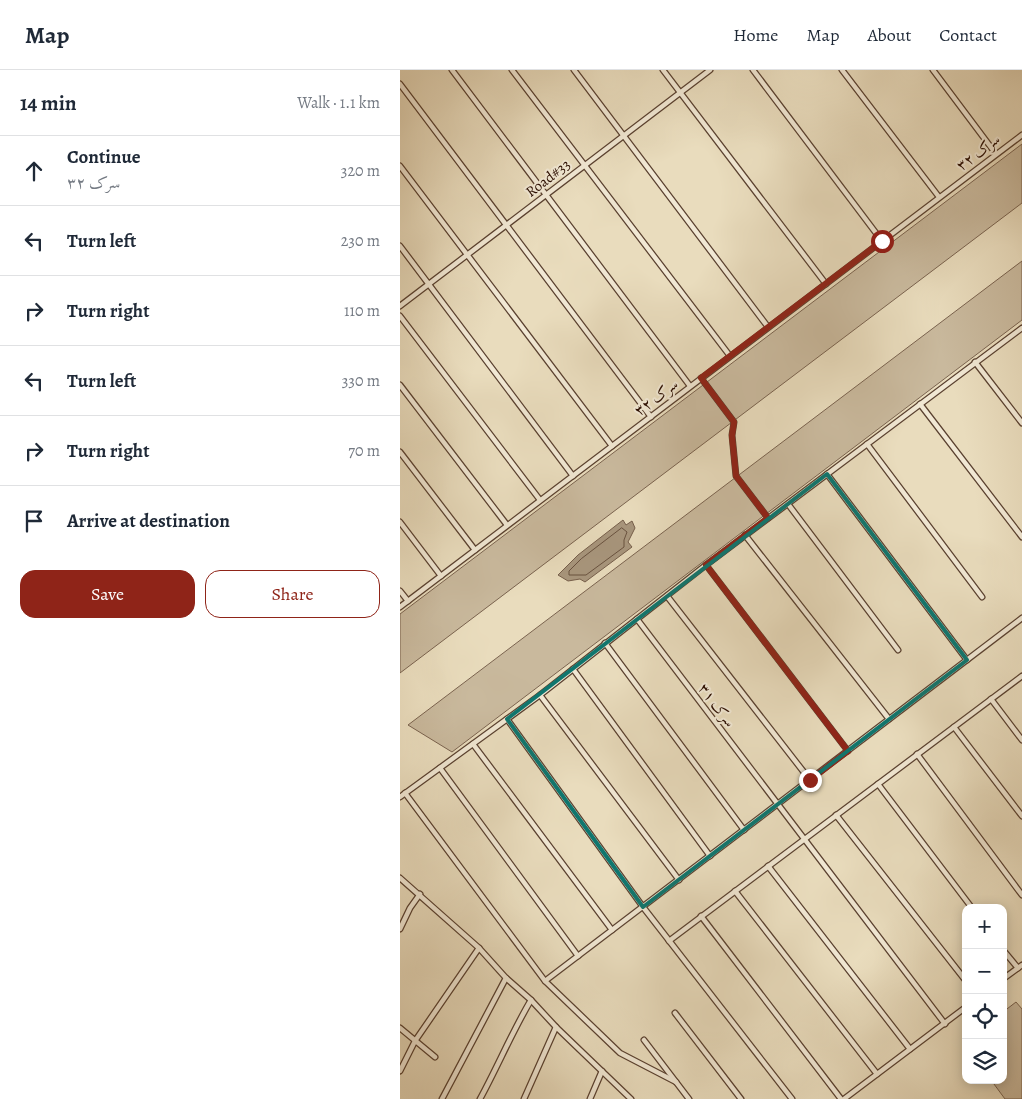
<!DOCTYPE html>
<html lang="en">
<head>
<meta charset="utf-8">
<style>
	:root { --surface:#fff; --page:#f6f6f7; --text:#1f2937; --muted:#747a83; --line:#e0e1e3; --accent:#8f2418 }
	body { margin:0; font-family:Alegreya,Amiri,serif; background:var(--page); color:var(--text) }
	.controls { position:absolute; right:15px; bottom:15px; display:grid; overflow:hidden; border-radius:10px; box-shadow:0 2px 12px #0003 }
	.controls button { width:45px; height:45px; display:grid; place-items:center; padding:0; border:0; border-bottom:1px solid var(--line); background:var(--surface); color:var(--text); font:25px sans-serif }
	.stop { position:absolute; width:15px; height:15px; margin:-11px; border:4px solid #8f2418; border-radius:50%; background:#fff }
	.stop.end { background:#8f2418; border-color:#fff; box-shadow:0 1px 5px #0008 }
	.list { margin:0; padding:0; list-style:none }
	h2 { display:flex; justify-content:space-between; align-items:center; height:65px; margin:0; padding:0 20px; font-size:21px }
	h2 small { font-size:16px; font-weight:400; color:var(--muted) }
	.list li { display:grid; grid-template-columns:32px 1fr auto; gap:15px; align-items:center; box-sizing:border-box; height:70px; padding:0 20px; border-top:1px solid var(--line) }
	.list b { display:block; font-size:19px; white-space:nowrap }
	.list p { margin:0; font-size:16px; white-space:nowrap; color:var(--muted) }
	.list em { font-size:16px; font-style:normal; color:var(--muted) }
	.actions { display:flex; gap:10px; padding:15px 20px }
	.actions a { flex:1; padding:11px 0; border:1px solid var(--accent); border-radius:15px; text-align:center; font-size:18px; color:var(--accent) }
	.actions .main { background:var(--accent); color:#fff }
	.icon { flex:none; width:28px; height:28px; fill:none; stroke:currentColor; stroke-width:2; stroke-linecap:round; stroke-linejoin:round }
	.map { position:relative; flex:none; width:622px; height:1029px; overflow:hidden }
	header { display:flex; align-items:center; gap:30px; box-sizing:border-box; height:70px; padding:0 25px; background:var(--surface); border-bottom:1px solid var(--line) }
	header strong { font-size:24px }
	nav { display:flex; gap:28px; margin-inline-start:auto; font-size:18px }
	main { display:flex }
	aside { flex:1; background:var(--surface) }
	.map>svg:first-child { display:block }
	.green { fill:#c9b99d; stroke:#7a634f }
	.water { fill:#a8967d; stroke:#765f4b }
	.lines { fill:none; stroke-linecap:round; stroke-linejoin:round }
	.shore { stroke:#69523f; stroke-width:1 }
	.minor-casing { stroke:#5a4130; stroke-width:7 }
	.minor { stroke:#f1e8d4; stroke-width:4.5 }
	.route { stroke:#8f2418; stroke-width:6 }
	.marked { fill:none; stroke:#0f766e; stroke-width:4; stroke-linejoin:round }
	.labels { text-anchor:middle; stroke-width:4; stroke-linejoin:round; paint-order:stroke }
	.street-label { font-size:15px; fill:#2a0d01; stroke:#f1e8d4 }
</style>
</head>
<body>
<header>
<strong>Map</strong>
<nav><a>Home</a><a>Map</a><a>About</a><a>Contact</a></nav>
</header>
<main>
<aside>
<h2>14 min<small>Walk · 1.1 km</small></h2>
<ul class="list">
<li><svg class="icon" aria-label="ahead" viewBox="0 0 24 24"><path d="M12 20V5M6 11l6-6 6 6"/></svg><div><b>Continue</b><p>سرک ۳۲</p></div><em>320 m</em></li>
<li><svg class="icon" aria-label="left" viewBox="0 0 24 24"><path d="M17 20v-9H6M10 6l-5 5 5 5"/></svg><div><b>Turn left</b></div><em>230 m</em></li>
<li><svg class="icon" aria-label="right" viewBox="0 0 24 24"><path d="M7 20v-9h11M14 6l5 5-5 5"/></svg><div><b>Turn right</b></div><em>110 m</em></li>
<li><svg class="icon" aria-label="left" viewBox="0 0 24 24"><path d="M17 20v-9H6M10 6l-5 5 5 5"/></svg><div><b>Turn left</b></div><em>330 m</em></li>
<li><svg class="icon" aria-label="right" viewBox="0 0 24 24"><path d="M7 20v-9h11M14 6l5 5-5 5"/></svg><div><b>Turn right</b></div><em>70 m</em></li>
<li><svg class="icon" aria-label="arrive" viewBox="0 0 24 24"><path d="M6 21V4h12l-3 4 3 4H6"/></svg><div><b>Arrive at destination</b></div></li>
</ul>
<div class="actions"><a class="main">Save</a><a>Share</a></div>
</aside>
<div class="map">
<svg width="622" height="1029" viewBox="0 0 622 1029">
	<rect width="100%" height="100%" fill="#e9dcbd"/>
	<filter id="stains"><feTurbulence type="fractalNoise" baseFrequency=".004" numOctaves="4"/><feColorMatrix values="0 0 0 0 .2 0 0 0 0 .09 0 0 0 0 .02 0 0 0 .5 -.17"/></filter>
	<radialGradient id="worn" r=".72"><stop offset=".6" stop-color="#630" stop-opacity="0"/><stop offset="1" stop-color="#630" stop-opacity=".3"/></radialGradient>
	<g class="green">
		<path d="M622,74V133L0,603V544Z"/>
		<path d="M622,191V250L52,682L8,655Z"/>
		<path d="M616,932L622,939V1029H605L591,1010H603V942Z"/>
	</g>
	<path class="water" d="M223,450L226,455L232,451L235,458L228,472L232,477L185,512L180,509L168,511L158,505L178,485Z"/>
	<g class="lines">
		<path class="shore" d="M222,458L227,462L224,470V477L186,505H169V501L181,489Z"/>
		<g class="minor-casing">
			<g id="minor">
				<path d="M52,0L290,316"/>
				<path d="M112,0L330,286"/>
				<path d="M174,0L368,257"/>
				<path d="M263,0L426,214"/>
				<path d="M353,0L482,171"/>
				<path d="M442,0L539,127"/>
				<path d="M533,0L596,84"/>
				<path d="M0,14L251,347"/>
				<path d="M0,96L212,376"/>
				<path d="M0,176L173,406"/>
				<path d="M0,236L310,0"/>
				<path d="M0,246L140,430"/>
				<path d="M575,292L622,353"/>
				<path d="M301,308L334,352L332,365L336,406L368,448"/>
				<path d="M0,315L107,455"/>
				<path d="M520,334L622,467"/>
				<path d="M467,374L582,527"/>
				<path d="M0,382L75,480"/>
				<path d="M427,404L567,590"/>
				<path d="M388,434L498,580"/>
				<path d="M0,452L41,506"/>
				<path d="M345,465L489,649"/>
				<path d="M306,495L448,681"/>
				<path d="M0,521L8,531"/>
				<path d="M267,526L410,710"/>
				<path d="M0,537L622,65"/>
				<path d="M237,549L545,954"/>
				<path d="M205,573L344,760"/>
				<path d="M173,599L310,786"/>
				<path d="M140,625L279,810"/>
				<path d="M591,629L622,670"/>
				<path d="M107,649L243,837L392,1029"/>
				<path d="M554,657L622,746"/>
				<path d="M73,674L212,860"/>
				<path d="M517,684L622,825"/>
				<path d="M40,698L178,886"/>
				<path d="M478,714L572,838"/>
				<path d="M5,723L145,911L220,983L276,1012"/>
				<path d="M0,727L140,625L306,495L622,258"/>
				<path d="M436,745L566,911"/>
				<path d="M368,796L510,979"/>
				<path d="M0,808L79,878L106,908L131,930L156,957L231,1029"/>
				<path d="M335,821L477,1004"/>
				<path d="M301,846L441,1029"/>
				<path d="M0,859L10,838L20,824"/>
				<path d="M269,871L622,606"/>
				<path d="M603,880L618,898"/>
				<path d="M603,909L622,895"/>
				<path d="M145,911L622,548"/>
				<path d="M275,943L341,1029"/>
				<path d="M0,958L35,987"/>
				<path d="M244,970L289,1029"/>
				<path d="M0,1001L15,971L79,878"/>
				<path d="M42,1029L106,908"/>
				<path d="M80,1029C98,996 112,962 131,930"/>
				<path d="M124,1029L156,957"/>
				<path d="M190,1029L202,1001"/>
				<path d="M444,1029L566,937"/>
			</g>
		</g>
		<use href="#minor" class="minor"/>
	</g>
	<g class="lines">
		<path class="route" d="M410,710L448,681L306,495L368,448L336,406L332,366L334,352L301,308L482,171"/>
	</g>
	<path class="marked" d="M427,404L567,590L243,837L107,649Z"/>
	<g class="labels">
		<g class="street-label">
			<text transform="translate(578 82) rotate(-37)" y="5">سرک ۳۲</text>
			<text transform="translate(148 108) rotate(-37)" y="5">Road#33</text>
			<text transform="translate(256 327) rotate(-37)" y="5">سرک ۳۲</text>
			<text transform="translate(317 635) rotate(53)" y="5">سرک ۳۱</text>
		</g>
	</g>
	<rect width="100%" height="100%" filter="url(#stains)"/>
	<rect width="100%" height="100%" fill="url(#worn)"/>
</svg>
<div class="controls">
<button>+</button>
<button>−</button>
<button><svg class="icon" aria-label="locate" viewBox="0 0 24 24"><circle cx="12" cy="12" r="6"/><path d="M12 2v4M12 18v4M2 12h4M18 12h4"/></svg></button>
<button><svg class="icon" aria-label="layers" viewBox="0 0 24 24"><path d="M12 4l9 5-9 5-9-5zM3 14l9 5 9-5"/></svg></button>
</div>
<div class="stop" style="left:482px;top:171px"></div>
<div class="stop end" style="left:410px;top:710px"></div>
</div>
</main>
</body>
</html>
